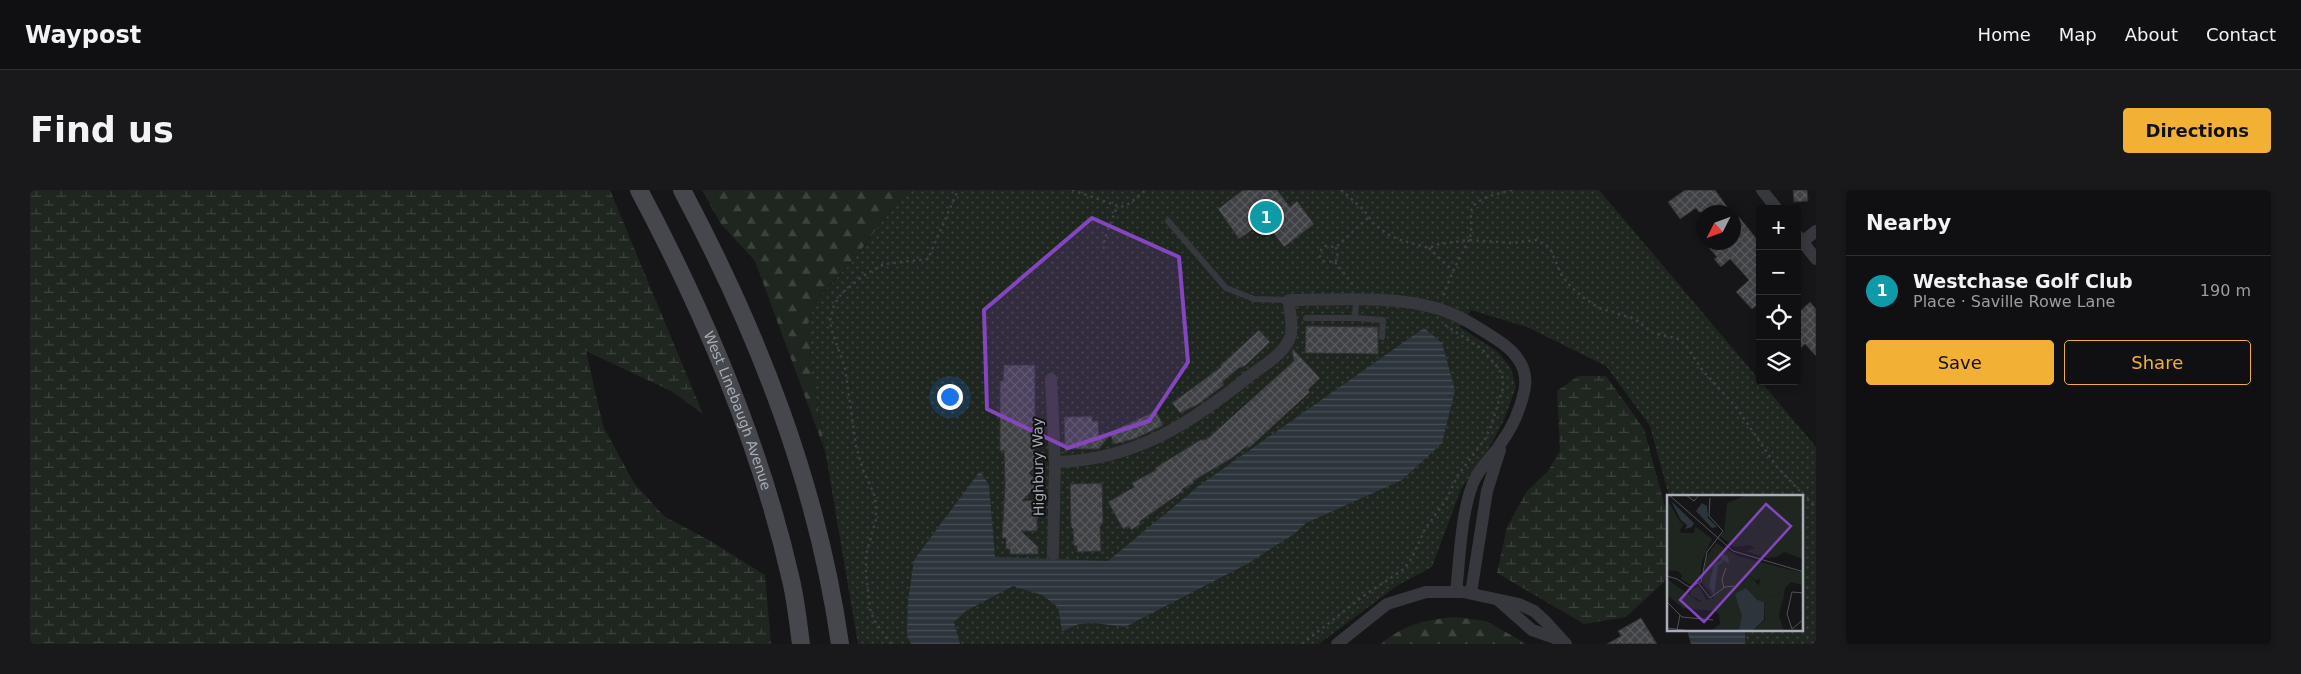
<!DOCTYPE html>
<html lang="en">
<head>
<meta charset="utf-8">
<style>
	:root { --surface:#101012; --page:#19191b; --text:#f1f3f6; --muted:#9c9d9f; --line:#303032; --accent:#f2b134 }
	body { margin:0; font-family:"DejaVu Sans",sans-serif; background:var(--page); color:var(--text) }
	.controls { position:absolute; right:15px; top:15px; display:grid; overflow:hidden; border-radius:5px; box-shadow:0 2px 8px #0003 }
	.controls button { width:45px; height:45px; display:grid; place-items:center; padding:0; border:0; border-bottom:1px solid var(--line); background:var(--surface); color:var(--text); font:25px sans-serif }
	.compass { position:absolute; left:1666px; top:15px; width:45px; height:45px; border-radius:50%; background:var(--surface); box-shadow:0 2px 8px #0003; rotate:228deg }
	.you { position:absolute; left:919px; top:206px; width:18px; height:18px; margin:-12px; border:4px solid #fff; border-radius:50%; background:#1a73e8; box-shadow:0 0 0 8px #1a73e833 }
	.badge { display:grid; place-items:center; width:32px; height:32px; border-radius:50%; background:var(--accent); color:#fff; font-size:16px; font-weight:700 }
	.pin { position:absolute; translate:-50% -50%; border:2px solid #fff; box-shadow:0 1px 5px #0006 }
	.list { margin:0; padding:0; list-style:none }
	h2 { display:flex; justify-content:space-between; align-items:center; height:65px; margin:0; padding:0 20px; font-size:21px }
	h2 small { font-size:16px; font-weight:400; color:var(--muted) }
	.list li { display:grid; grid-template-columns:32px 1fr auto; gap:15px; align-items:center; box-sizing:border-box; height:70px; padding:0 20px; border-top:1px solid var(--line) }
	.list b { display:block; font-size:19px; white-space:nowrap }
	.list p { margin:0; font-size:16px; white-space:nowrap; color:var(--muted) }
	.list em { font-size:16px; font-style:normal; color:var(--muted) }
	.actions { display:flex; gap:10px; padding:15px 20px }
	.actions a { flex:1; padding:11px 0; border:1px solid var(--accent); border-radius:5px; text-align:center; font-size:18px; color:var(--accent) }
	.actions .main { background:var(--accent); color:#111 }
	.icon { flex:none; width:28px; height:28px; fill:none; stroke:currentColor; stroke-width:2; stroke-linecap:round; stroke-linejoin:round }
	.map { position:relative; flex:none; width:1786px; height:454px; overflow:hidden; border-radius:5px }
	header { display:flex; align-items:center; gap:30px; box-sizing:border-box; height:70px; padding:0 25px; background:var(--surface); border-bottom:1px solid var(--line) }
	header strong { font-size:24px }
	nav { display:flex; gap:28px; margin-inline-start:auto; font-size:18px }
	.intro { display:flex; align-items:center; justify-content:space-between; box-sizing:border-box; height:120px; padding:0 30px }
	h1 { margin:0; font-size:35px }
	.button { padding:12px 22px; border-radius:5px; background:var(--accent); color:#111; font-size:18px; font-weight:700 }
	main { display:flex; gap:30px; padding:0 30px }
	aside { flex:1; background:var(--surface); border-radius:5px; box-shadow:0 2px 8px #0003 }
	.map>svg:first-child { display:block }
	.grass { fill:url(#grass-dots) }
	.forest { fill:url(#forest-firs) }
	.wetland { fill:url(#wetland-marsh) }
	.water { fill:url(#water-rules) }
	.building { fill:url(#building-cross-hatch); stroke:#303034 }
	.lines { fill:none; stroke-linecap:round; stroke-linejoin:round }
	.path { stroke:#3d3f44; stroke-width:2.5; stroke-dasharray:2.5 4; stroke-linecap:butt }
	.lane { stroke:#37383d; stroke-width:6 }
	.street { stroke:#37383d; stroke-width:12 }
	.secondary { stroke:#45474d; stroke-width:18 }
	.marked { fill:#8446be; fill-opacity:0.2; stroke:#8446be; stroke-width:4; stroke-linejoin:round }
	.labels { text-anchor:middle; stroke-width:4; stroke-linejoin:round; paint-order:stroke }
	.street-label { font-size:14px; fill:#a8adb8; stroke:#111113 }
	.inset-road { fill:none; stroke:#505258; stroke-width:1 }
	.view { fill:#8446be; fill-opacity:0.15; stroke:#8446be; stroke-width:2.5 }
	.inset-edge { fill:none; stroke:#a8adb8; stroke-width:2.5 }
</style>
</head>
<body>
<header>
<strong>Waypost</strong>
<nav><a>Home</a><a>Map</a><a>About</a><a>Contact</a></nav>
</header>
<div class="intro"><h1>Find us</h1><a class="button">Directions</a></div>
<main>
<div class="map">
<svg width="1786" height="454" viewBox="0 0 1786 454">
	<defs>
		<pattern id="grass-dots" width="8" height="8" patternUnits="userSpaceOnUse" patternTransform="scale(1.25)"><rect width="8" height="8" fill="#1e261f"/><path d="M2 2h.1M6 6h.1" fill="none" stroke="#3c433d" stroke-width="1.8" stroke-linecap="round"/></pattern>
		<pattern id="forest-firs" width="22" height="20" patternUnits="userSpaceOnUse" patternTransform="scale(1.25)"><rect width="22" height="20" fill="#1e261f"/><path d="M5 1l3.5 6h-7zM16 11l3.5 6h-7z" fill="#3c433d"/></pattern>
		<pattern id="wetland-marsh" width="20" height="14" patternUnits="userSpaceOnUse" patternTransform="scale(1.25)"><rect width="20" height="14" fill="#1e261f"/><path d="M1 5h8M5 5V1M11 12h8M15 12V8" fill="none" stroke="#3c433d"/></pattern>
		<pattern id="water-rules" width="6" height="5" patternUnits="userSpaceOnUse" patternTransform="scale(1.25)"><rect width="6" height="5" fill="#2c353c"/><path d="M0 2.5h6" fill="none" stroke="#485056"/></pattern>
		<pattern id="building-cross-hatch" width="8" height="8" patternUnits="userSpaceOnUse" patternTransform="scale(1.25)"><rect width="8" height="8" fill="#404145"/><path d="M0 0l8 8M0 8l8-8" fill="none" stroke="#595a5e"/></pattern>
	</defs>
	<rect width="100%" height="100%" fill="#161618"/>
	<path class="grass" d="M880,0H1569L1786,257V454H1661L1657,440H1772V307L1639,306L1620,236L1576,176L1497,137L1441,120L1430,137L1468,162L1481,178L1486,197L1474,230L1455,266L1431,299L1402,377L1368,395L1289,454H828L782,183L778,134L787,109L823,71L850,34Z"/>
	<g class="forest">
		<path d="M672,0H880L850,34L823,71L787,108L778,134L782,183L795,261L725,71L691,34Z"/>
		<path d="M1425,427L1456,431L1497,454H1350C1376,434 1393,430 1425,427Z"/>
	</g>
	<g class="wetland">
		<path d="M0,0H580L673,224L643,202L556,161L573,236L604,293L635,327L679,350L735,385L741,454H0Z"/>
		<path d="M1548,186H1576L1614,239L1638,328V382L1634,392L1596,427L1554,434L1467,383L1477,337L1497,301L1518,281L1530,261L1527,201Z"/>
	</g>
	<g class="water">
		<path d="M1394,138L1412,153L1425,200L1412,253L1372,290L1276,333L1264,344L1217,374L1095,437L1065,433L1049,434L1032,441L1028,417L1012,405L983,396L936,421L924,432L930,454H881L877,444L878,411L884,370L950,281L959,295L965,367L1078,371L1170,295Z"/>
		<path d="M1657,440H1715V454H1661Z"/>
	</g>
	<g class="building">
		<path d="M1213,0H1247L1260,17L1267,11L1284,34L1254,57L1240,38L1235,42L1222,40L1209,49L1188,19Z"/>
		<path d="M1655,0H1685L1701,22H1669L1666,18L1650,29L1638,12Z"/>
		<path d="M1763,0H1777L1778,11L1764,12Z"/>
		<path d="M1709,27L1730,53V113L1722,119L1706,102L1719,90L1700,69L1691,77L1684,69L1687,67L1679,58L1685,52H1704V32Z"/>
		<path d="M1780,112L1786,119V166L1775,154L1767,162V124Z"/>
		<path d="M1276,136L1348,137V164L1275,163Z"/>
		<path d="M1229,140L1240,152L1215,176L1209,178L1192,192L1194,195L1167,215L1150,223L1142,213L1191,177L1190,176Z"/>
		<path d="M1263,159L1290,188L1278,200L1280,202L1219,258L1217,256L1202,268L1163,291L1164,293L1152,299L1153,301L1109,332L1111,334L1101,340L1099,336L1093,339L1078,312L1104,297L1102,293L1126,280L1125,278L1170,250L1177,249L1264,171L1262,161Z"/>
		<path d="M974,175H1005V268L1007,275L999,283L1007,291V295L992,311L1007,310V341H991L1008,357V364H980V359H976V348H972L975,295L974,261H970V191H973Z"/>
		<path d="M1126,221L1133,235L1130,237L1104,249L1084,254L1080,245L1069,259H1042L1046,257H1042L1035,263L1034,227L1062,226V231H1068L1069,247Z"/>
		<path d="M1072,293L1073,332L1070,337L1071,361L1047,362V356H1044L1043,339L1041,337L1040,294Z"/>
		<path d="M1611,428L1627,454H1577L1591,446L1588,441Z"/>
	</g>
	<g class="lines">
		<g class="path">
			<path d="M1042,0L1091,17L1100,13L1116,0"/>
			<path d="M1311,0L1334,20L1343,33L1357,44L1370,50L1399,58L1409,54L1439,50L1423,81L1412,109"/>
			<path d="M1482,0C1470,4 1443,7 1441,22C1440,32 1443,39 1439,50L1482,53L1507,50L1520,58L1532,86L1542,98L1554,108L1569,118L1605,129L1623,143L1649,149L1657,157L1673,181L1706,217L1747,277L1786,318"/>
			<path d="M1306,57L1308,68L1305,72L1293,71L1290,67L1291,60L1295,56L1306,57L1339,27"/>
			<path d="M1399,58L1423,81"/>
			<path d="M1074,59C1072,49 1084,27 1087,16"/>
			<path d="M1305,72L1324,96"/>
			<path d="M861,454L844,430L840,419L836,384V365L846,329V315L844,304L833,280L826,256L815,178L802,141L800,130L804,115L812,103L833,86L854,74L898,69L928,0"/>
			<path d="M1272,454L1332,407L1374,379L1382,368L1395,339L1416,310L1428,285L1455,249L1461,236L1473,198V189L1469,179L1452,159L1415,135"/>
		</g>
		<g class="lane">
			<path d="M1138,31L1196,98L1224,109L1259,110"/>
			<path d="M1276,128H1325L1326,110"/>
			<path d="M1325,128L1353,130L1352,147"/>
		</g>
		<g class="street">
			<path d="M1732,0L1747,19"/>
			<path d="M1767,45L1786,69"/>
			<path d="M1772,52L1786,41"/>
			<path d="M1021,189L1025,272L1023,364"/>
			<path d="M1025,272C1104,271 1163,232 1222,184C1236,174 1257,162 1261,144C1263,134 1259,120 1259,110C1308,110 1362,105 1409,119C1429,125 1449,138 1466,149C1485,161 1500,178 1494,202C1490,220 1482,238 1471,253C1464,265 1453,274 1446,287C1431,315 1430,368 1426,402"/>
			<path d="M1441,403L1457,301L1470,260"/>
			<path d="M1468,410L1502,440L1533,451"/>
			<path d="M1307,454L1357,414L1396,402H1433L1489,414L1504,421L1516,432L1536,454"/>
		</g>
		<g class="secondary">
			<path id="s1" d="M609,0C675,124 730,253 761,390C766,411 768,433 771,454"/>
			<path d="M652,0C728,143 787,293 810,454"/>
		</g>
	</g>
	<path class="marked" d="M1062,28L1149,67L1158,172L1119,231L1038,258L957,219L954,120Z"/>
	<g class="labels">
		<g class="street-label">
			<text dy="5" stroke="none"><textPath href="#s1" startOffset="242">West Linebaugh Avenue</textPath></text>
			<text transform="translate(1008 277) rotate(-91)" y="5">Highbury Way</text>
		</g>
	</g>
	<g transform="translate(1637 305)">
		<rect width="136" height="136" fill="#161618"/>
		<path d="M49,48L79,66L82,80L103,102L112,100L106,84L112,72L137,78L136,90L124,87L118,93L116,106L97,108L96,126L89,128L84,136H44L53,129L52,119L48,116L16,113L0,100V84L32,107L47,103L35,88L39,63Z" fill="#1e261f"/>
		<path d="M1,6L13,27L17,29L13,35L14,38H27L28,31L45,44L35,66L33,85L24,90L14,84L15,80L11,76L0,75ZM71,61L112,72L106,84L113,93L111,102L99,101L92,90L93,83L89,86L82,80L79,67Z" fill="#1e261f"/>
		<path d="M80,0H136V64L117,57L110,62L99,63L79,56L88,53L83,50L67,52L53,41L57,37L60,8ZM32,91L39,104L37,107L23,100L25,94ZM104,105L115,106L112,121L117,136H85L98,125L97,109Z" fill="#1e261f"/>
		<path d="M4,6L27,28L25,32L18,34L20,30L14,25ZM35,8L40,11L41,23L50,32L45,33L29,16ZM52,57L61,61L62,69L57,65L51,71L47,100L42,91L47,69L55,65ZM79,93L90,105L97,107V125L85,136H72L75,121L68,99Z" fill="#2c353c"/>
		<path class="inset-road" d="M2,0L66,56L137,77M19,0L27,6L32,0M0,81L10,84L22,92L34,87L40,57L56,36L42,21L43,3M32,89L43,103L58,92L67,91M57,93L55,84L59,73M137,98L125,97L120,119L125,134L137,124M0,107L15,122L46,125M0,133L23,136M10,135L13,120"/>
		<path class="view" d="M99,9L124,31L37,127L13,105Z"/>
		<rect width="136" height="136" class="inset-edge"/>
	</g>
</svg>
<div class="controls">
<button>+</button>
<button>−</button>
<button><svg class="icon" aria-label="locate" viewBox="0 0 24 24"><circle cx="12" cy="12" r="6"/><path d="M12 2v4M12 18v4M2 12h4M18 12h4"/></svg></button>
<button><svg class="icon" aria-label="layers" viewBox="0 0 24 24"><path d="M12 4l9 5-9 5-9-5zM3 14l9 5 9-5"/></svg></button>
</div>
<svg class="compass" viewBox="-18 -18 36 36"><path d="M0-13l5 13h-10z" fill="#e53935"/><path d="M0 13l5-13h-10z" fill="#9c9d9f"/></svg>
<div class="you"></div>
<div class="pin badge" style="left:1236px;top:27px;background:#0f9aa8">1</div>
</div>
<aside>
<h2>Nearby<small></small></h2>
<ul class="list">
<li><span class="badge" style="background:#0f9aa8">1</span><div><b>Westchase Golf Club</b><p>Place · Saville Rowe Lane</p></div><em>190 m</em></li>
</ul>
<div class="actions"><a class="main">Save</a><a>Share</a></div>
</aside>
</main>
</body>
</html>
